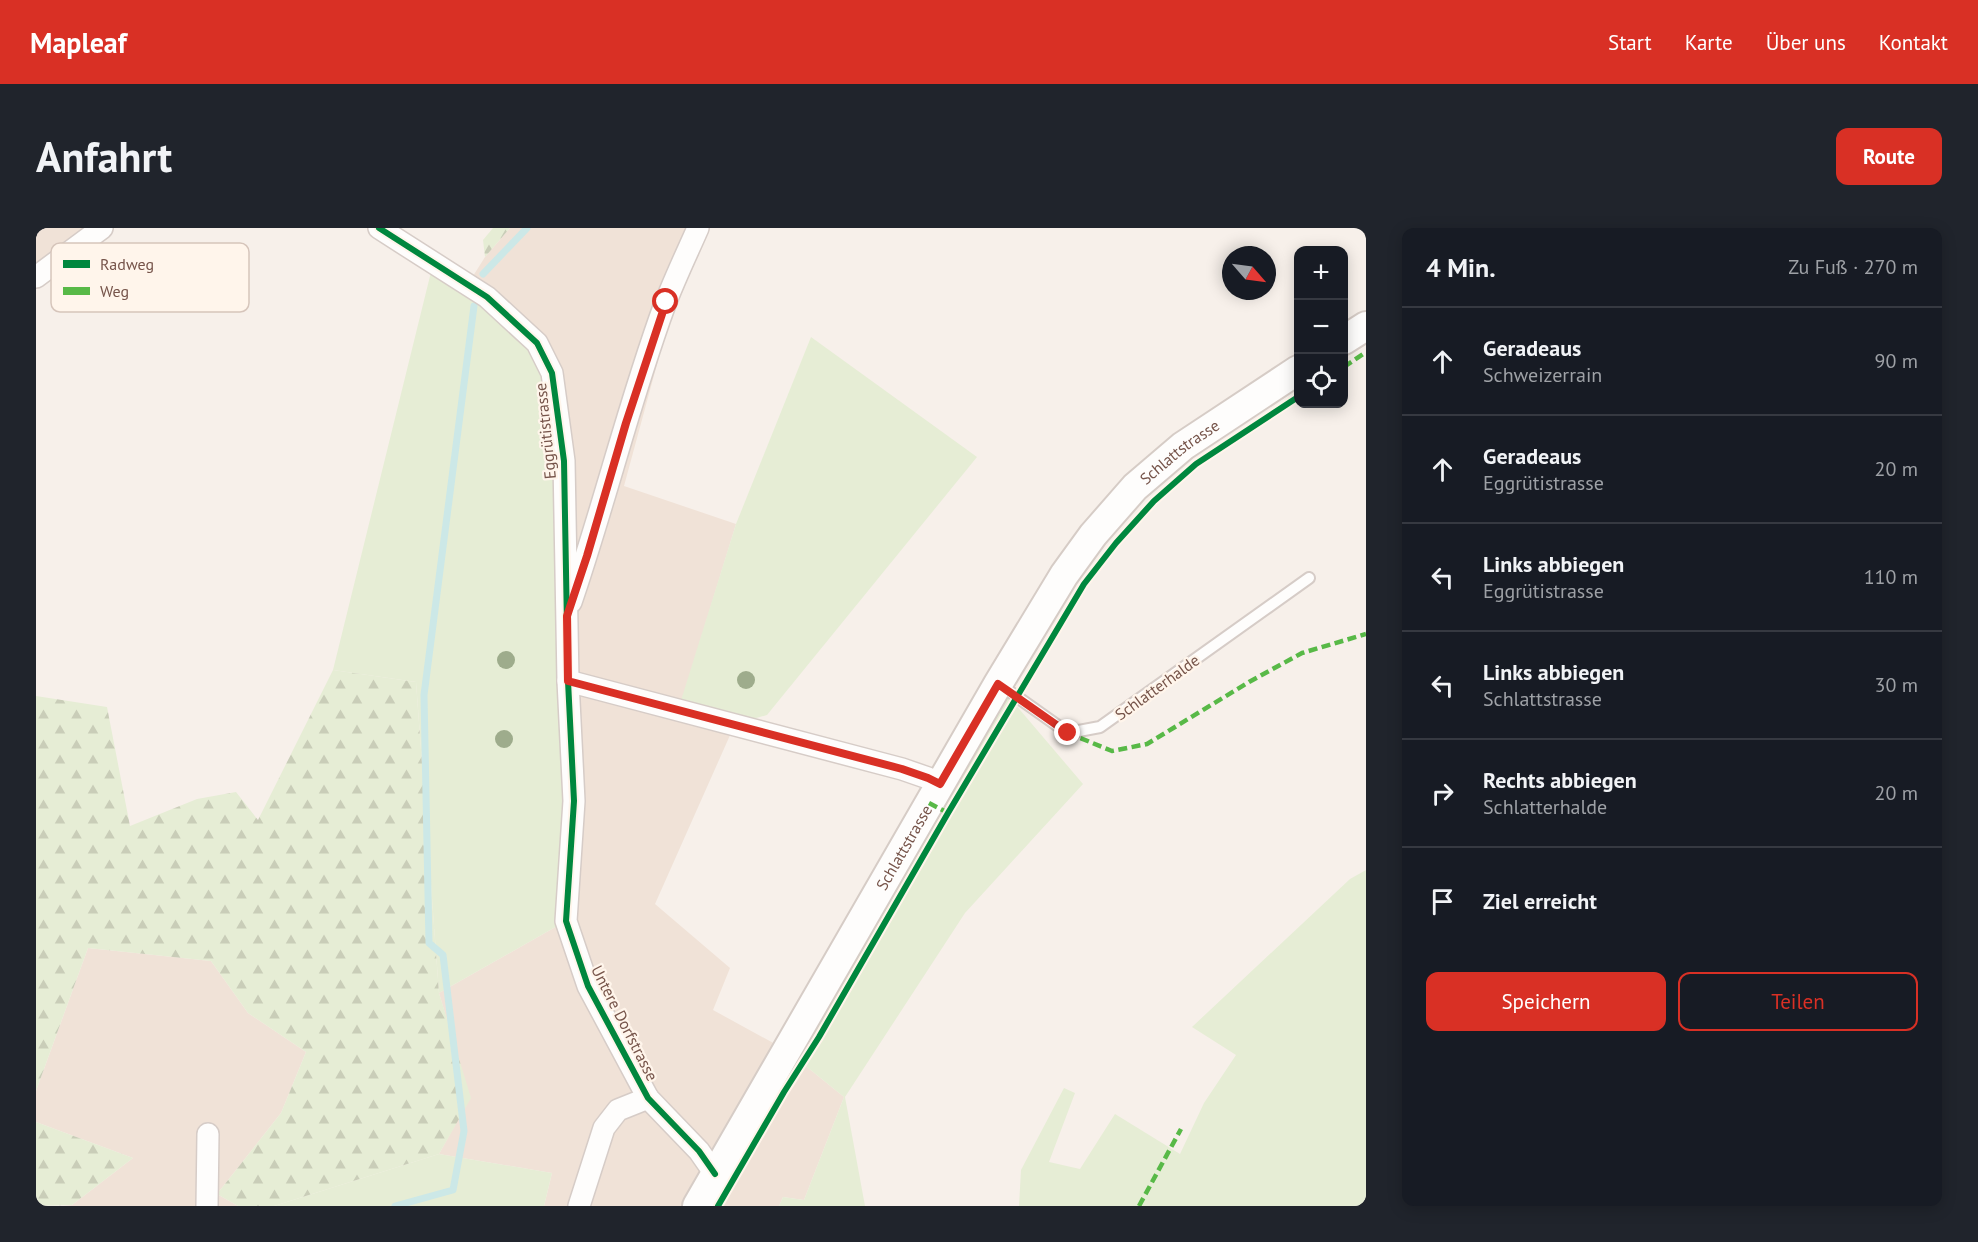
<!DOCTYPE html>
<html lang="de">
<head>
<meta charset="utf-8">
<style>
	:root { --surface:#171b24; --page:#20242c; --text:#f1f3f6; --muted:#9ea1a6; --line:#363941; --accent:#d93025 }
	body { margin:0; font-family:"PT Sans",sans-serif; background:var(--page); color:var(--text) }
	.controls { position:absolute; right:18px; top:18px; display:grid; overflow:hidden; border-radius:12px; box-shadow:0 3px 15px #0003 }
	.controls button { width:54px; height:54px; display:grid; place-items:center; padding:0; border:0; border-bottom:2px solid var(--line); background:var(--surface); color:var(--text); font:30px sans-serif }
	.compass { position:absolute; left:1186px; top:18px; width:54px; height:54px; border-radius:50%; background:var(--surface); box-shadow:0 3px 15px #0003; rotate:118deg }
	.stop { position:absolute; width:18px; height:18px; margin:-14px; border:4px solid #d93025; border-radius:50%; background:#fff }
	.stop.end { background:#d93025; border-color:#fff; box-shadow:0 2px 6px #0008 }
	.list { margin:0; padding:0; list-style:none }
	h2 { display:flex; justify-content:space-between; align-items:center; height:78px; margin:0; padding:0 24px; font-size:26px }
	h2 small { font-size:20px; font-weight:400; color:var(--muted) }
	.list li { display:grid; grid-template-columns:39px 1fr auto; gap:18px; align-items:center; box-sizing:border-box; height:108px; padding:0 24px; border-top:2px solid var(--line) }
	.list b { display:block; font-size:22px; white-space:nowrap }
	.list p { margin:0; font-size:20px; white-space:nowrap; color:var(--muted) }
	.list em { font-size:20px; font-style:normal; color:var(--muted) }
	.actions { display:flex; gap:12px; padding:18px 24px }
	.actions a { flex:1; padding:14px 0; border:2px solid var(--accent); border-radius:12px; text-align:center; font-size:21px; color:var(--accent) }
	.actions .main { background:var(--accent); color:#fff }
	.icon { flex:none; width:33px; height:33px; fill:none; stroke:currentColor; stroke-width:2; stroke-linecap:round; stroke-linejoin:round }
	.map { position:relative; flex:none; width:1330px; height:978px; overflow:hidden; border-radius:12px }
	header { display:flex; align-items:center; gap:36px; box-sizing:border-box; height:84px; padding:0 30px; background:var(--accent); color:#fff }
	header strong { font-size:28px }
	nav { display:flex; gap:33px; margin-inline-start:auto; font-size:21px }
	.intro { display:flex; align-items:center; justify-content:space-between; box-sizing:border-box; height:144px; padding:0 36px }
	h1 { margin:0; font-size:42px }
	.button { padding:15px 27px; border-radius:12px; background:var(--accent); color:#fff; font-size:21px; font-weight:700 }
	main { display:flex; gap:36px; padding:0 36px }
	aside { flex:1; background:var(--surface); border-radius:12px; box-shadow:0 3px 15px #0003 }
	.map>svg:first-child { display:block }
	.residential { fill:#f0e2d7 }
	.green { fill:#e6edd5 }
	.forest { fill:url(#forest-firs) }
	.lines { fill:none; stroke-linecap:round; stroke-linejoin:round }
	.stream { stroke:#cce8e7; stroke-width:7 }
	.lane-casing { stroke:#d6ccc7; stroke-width:14 }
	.street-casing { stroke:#d6ccc7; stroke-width:24 }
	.secondary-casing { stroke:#d6ccc6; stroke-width:32 }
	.lane { stroke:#fefdfc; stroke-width:10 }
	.street { stroke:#fefdfc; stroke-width:21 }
	.secondary { stroke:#fefdfc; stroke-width:28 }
	.quiet { stroke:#58b947; stroke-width:4.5; stroke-dasharray:9 4.5; stroke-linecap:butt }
	.cycleway-casing { stroke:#fff5eb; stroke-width:10 }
	.cycleway { stroke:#00873e; stroke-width:6 }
	.tree { fill:#9eac8c }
	.route { stroke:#d93025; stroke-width:8 }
	.labels { text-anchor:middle; stroke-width:4.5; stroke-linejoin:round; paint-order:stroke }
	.street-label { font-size:16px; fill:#76544a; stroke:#fff5eb }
	.key { fill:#fff5eb; stroke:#d6c5bb; stroke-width:1.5 }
	.key-label { font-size:16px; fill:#76544a }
</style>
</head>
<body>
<header>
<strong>Mapleaf</strong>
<nav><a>Start</a><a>Karte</a><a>Über uns</a><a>Kontakt</a></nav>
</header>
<div class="intro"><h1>Anfahrt</h1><a class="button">Route</a></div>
<main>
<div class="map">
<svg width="1330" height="978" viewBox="0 0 1330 978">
	<defs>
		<pattern id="forest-firs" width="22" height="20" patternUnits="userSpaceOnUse" patternTransform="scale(1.5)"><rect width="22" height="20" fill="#e6edd5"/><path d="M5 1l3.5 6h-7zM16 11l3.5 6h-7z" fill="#c9cdb8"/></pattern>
	</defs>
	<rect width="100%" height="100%" fill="#f7f0ea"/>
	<g class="residential">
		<path d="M0,0H75L0,60Z"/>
		<path d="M474,0H658L588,258L700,296L643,482L699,496L619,676L694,740L677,782L750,822L808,869L768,972L747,969L743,978H508L516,945L403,926L434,870L403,765L530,693L432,56L449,29Z"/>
		<path d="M52,720L175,733L212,785L270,824L245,885L181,966L202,978H27L36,977L97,930L0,894V863Z"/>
	</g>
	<g class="green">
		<path d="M395,44L432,56L516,145L530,388V693L403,765L380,454L297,442Z"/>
		<path d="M775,109L941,229L731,487L699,496L642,482L700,296Z"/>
		<path d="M962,456L1047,556L929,685L809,869L829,978H743L747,969L768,972L808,869L750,822Z"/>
		<path d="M1330,642V978H983L985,942L1028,860L1039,865L1013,934L1044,941L1079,886L1144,926L1168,875L1200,827L1156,799L1314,651Z"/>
		<path d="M403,926L516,945L508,978H238Z"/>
	</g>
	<g class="forest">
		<path d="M457,0H474L449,29L447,12Z"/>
		<path d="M297,442L380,454L403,765L435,870L403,926L238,978H202L181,966L245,885L270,824L212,785L175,733L52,720L0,863V468L71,479L94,598L161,571L200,564L222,592Z"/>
		<path d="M0,894L97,930L36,977L0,978Z"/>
	</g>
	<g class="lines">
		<g class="stream">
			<path d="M447,46L491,0"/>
			<path d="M359,978L417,962L428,903L407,727L393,715L388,467L438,78"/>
		</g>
		<g class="lane-casing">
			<path id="lane" d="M963,456L1032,505L1064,499L1273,350"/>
		</g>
		<g class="street-casing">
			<g id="street">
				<path d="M343,0L451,69L501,115L516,145L528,233L532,453L538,573L530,693L552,758L612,870L663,923L679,946"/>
				<path d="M0,49L66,0"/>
				<path d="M535,374C569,275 593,174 629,76C639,50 651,25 662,0"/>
				<path d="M532,453L866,541L892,550L904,557"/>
				<path d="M171,978L172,906"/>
				<path d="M543,978L568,900L582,882L612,870"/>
			</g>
		</g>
		<g class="secondary-casing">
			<g id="secondary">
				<path d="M1308,112L1330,98"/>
				<path id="s1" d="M661,978L962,456L1028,347L1057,307L1099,259L1147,218L1262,142"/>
			</g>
		</g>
		<use href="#lane" class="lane"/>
		<use href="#street" class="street"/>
		<use href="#secondary" class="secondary"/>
		<g class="quiet">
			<path d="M1308,139L1330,124"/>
			<path d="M1032,505L1076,523L1111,516L1213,454L1266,425L1330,406"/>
			<path d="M893,575L912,585"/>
			<path d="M1103,978L1145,901"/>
		</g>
		<g class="cycleway-casing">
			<g id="cycleway">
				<path d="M343,0L451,69L501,115L516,145L528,233L532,453L538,573L530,693L552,758L612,870L663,923L679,946"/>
				<path d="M682,978L748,864L783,809L912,585L1048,356L1080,315L1118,273L1160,236L1262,169"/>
			</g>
		</g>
		<use href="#cycleway" class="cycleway"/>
	</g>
	<g class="tree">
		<circle cx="470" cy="432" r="9"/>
		<circle cx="710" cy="452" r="9"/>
		<circle cx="468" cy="511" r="9"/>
	</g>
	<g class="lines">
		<path class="route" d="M630,74L590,195L551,328L531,388L532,453L866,541L892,550L904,556L962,456L1032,505"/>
	</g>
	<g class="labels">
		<g class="street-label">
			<text transform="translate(509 203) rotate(-96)" y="6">Eggrütistrasse</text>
			<text dy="6" stroke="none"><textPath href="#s1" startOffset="900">Schlattstrasse</textPath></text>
			<text transform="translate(1121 459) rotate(-36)" y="6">Schlatterhalde</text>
			<text dy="6" stroke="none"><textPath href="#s1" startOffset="414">Schlattstrasse</textPath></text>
			<text transform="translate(589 795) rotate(63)" y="6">Untere Dorfstrasse</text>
		</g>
	</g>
	<rect x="15" y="15" width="198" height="69" rx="9" class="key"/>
	<rect x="27" y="32" width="27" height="8" fill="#00873e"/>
	<rect x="27" y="59" width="27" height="8" fill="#58b947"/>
	<g class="key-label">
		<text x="64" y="42">Radweg</text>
		<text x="64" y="69">Weg</text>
	</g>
</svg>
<div class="controls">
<button>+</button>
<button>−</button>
<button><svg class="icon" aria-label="locate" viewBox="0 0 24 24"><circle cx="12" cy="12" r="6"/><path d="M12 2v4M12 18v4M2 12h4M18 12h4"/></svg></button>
</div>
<svg class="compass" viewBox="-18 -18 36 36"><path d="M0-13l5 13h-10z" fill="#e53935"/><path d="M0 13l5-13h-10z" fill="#9ea1a6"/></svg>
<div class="stop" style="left:630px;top:74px"></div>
<div class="stop end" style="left:1032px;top:505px"></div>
</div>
<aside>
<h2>4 Min.<small>Zu Fuß · 270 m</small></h2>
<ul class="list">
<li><svg class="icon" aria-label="ahead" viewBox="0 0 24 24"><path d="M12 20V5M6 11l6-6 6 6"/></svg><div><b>Geradeaus</b><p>Schweizerrain</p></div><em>90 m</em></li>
<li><svg class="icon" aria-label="ahead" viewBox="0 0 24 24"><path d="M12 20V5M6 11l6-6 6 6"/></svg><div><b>Geradeaus</b><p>Eggrütistrasse</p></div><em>20 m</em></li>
<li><svg class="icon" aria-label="left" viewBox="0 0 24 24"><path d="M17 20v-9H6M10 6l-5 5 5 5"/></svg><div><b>Links abbiegen</b><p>Eggrütistrasse</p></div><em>110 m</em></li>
<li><svg class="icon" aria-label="left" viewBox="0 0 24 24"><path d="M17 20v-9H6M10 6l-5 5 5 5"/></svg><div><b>Links abbiegen</b><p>Schlattstrasse</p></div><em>30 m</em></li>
<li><svg class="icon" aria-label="right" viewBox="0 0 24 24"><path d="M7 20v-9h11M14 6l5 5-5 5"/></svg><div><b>Rechts abbiegen</b><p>Schlatterhalde</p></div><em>20 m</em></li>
<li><svg class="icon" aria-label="arrive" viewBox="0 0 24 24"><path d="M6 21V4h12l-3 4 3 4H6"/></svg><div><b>Ziel erreicht</b></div></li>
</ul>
<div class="actions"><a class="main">Speichern</a><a>Teilen</a></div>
</aside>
</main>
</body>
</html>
